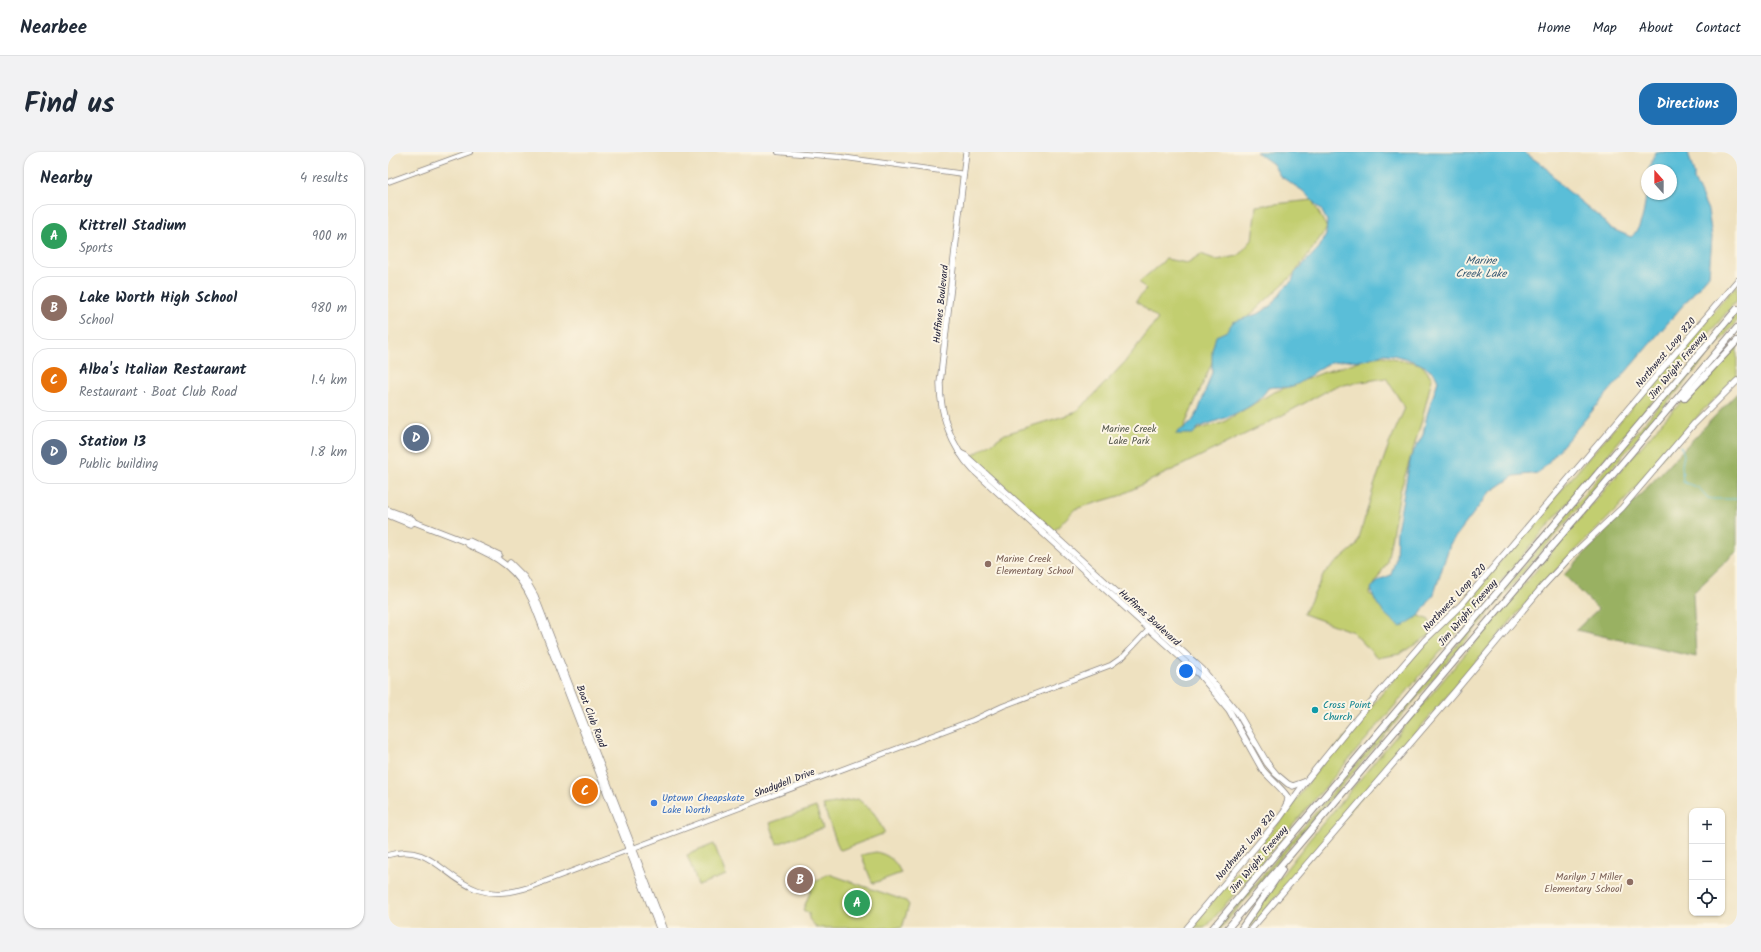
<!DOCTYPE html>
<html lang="en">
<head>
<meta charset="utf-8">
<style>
	:root { --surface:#fff; --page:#f2f2f3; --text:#1f2937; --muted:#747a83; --line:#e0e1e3; --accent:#1f6fb2 }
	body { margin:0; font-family:Kalam,sans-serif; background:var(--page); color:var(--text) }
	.controls { position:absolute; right:12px; bottom:12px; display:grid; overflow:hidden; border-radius:8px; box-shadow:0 1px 3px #0004 }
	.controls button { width:36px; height:36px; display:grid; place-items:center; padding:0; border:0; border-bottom:1px solid var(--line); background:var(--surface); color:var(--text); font:20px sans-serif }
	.compass { position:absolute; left:1253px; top:12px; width:36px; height:36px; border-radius:50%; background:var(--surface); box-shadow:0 1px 3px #0004; rotate:339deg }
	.you { position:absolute; left:798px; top:519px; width:14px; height:14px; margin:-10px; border:3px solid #fff; border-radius:50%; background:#1a73e8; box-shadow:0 0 0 6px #1a73e833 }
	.badge { display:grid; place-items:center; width:26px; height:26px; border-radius:50%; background:var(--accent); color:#fff; font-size:13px; font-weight:700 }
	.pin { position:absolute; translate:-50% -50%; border:2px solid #fff; box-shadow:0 1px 4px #0006 }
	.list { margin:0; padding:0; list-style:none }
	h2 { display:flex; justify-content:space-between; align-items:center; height:52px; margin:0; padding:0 16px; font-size:17px }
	h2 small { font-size:13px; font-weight:400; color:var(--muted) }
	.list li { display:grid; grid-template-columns:26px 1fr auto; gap:12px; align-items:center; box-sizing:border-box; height:64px; margin:0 8px 8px; padding:0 8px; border:1px solid var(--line); border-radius:16px }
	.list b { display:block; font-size:15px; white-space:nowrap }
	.list p { margin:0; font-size:13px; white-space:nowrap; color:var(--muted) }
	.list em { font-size:13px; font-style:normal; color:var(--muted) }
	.icon { flex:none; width:22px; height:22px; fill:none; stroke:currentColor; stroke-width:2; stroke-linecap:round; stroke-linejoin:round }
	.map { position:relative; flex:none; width:1349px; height:776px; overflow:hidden; border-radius:16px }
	header { display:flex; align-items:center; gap:24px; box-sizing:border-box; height:56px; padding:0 20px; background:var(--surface); border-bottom:1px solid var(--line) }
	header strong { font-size:19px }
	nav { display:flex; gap:22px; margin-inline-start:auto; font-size:14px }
	.intro { display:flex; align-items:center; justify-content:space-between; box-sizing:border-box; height:96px; padding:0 24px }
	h1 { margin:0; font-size:28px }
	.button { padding:10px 18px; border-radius:16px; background:var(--accent); color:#fff; font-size:14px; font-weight:700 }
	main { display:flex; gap:24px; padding:0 24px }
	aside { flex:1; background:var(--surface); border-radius:16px; box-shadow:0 1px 3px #0004 }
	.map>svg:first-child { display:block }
	.green { fill:#c2ce70; stroke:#727856 }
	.forest { fill:#99b162; stroke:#5e6a4e }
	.water { fill:#5abed8; stroke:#3e708a }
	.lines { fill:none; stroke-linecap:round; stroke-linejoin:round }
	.stream { stroke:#5abed8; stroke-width:1 }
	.minor-casing { stroke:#88827e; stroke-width:6 }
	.major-casing { stroke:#88827e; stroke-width:7 }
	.highway-casing { stroke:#88827e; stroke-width:8 }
	.minor { stroke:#fff; stroke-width:4.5 }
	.major { stroke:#fff; stroke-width:5.5 }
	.highway { stroke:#fff; stroke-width:6 }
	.education-dot { fill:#8d6e63; stroke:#fcf5e5; stroke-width:1.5 }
	.culture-dot { fill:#0f9aa8; stroke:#fcf5e5; stroke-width:1.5 }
	.shop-dot { fill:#3f7fe0; stroke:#fcf5e5; stroke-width:1.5 }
	.labels { text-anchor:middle; stroke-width:4; stroke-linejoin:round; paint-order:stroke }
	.street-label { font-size:10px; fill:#22223b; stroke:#fcf5e5 }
	.park-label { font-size:10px; fill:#52564b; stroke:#fcf5e5 }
	.education-label { font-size:10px; fill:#785e54; stroke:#fcf5e5; text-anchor:start }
	.culture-label { font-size:10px; fill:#0d838f; stroke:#fcf5e5; text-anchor:start }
	.shop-label { font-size:10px; fill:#366cbe; stroke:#fcf5e5; text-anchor:start }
	.water-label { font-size:11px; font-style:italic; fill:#365972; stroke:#fcf5e5 }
</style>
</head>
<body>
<header>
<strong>Nearbee</strong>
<nav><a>Home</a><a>Map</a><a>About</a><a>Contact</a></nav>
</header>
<div class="intro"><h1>Find us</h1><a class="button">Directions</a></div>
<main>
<aside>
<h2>Nearby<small>4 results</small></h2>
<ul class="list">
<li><span class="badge" style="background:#2e9e5b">A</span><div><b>Kittrell Stadium</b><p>Sports</p></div><em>900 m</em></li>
<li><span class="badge" style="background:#8d6e63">B</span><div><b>Lake Worth High School</b><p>School</p></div><em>980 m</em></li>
<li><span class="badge" style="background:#e8710a">C</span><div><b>Alba's Italian Restaurant</b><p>Restaurant · Boat Club Road</p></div><em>1.4 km</em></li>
<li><span class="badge" style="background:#5c6f8a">D</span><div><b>Station 13</b><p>Public building</p></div><em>1.8 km</em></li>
</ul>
</aside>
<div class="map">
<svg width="1349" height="776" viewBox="0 0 1349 776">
	<rect width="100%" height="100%" fill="#fcf5e5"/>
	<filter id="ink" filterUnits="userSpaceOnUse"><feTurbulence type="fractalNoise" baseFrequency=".025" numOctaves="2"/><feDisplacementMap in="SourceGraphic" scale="8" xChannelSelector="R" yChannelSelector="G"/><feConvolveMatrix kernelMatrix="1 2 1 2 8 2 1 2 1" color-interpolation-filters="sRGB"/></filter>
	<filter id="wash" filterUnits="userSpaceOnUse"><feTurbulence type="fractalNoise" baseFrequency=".012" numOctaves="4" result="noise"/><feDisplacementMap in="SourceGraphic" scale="16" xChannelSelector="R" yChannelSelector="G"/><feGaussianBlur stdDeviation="0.9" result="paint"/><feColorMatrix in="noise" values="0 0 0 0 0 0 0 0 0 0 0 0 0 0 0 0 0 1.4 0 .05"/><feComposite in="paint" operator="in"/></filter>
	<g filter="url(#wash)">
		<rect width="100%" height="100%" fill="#eee1c0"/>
		<g class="green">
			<path d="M924,48L939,76L907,121L860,165L836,183L793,282L834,271L884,241L934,221L990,203L1033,212L1044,226L1034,268L1012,340L999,410L981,442L1041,468L1045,481L1012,502L989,506L965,480L916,462L937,420L969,393L986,334L1001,292L1017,256L998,226L948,234L880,271L731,344L687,357L666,379L584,304L617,282L686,261L702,247L736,211L770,167L748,149L758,137L751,130L778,107L799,111L813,102L829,108L850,104L864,88L868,54Z"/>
			<path d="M1349,132V148L1187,342L820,773L816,776H802L899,661L932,614L970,570L1036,492L1078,450Z"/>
			<path d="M1349,161V169L833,776H830Z"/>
			<path d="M1349,192V225L1315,258L1230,356L1155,431L862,776H856L893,724L921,688L1056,527L1275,269Z"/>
			<path d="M470,647L486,661L497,681L453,698L451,697L435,653Z"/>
			<path d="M428,655L435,676L389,692L382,671Z"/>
			<path d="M326,692L338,723L310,733L299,703Z"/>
			<path d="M488,700C501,703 508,709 513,721L486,731L484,730L473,703Z"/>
			<path d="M441,722L518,749L521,753L514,776H429L421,767V761L415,758L427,728L430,729L436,724Z"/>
		</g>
		<path class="forest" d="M1349,241V399L1305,441L1308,505L1188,478L1210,457L1176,423Z"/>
		<path class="water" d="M868,0H1136L1157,15L1174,34L1215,68L1222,76L1243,85C1257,73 1257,49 1259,32V42H1283V18H1260L1268,0H1300L1306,22V27L1320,58L1324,85L1321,123L1151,321L1126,324L1101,341L1062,392L1046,442L1031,464L1013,475C999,465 987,455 983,436L993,427L1003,423L1008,406L1009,378L1023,304L1035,283L1039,263L1050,229C1049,226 1048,223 1046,221C1038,212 1010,203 998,202C989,202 982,208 974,208C961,209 950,207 938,213C925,219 916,232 901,235C894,236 887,234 880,236C866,260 833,266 810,276L805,282H787L803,271L810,260L824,220V198L828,184L839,179L845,170L872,161L884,153L896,136L904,129L907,121L931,96L938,83L939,69L934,59L915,39L892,24L885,12Z"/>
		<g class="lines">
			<path class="stream" d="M1293,294L1296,303L1294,313L1295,330L1311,336L1320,346L1324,347H1349"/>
		</g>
	</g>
	<g filter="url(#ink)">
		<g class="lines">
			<g class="minor-casing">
				<g id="minor">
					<path d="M390,0L452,5L576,22"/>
					<path d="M0,30L82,0"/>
					<path d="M0,703C42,690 55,726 90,738C108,744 125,740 142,735L585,568L615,554L723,513L736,504L765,473"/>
				</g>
			</g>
			<g class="major-casing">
				<g id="major">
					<path d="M578,0L552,231C552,263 563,294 585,318L812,523L841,558L874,617C879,624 899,641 900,646C900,649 899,652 897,655"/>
					<path d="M572,301L578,304L814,517L850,561L879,611L888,622L900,632L905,634L916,630"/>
					<path d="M0,358L24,367L26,370"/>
					<path d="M0,363L22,372L26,370L29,371L78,390L81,393C111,405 130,418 144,448L271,776"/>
					<path d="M78,390L81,389L111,403"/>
					<path d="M122,411L136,425L147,444L276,776"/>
					<path d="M799,776L891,667L918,629L970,565L1036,489L1073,453L1349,129"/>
					<path d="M864,776L1069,537L1155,434L1182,405L1234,356L1305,273L1349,229"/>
				</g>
			</g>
			<g class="highway-casing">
				<g id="highway">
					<path d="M1296,246L1349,189"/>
					<path d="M825,776L1349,157"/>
					<path d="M840,776L1349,176"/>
					<path d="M854,776L894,718"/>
				</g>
			</g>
			<use href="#minor" class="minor"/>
			<use href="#major" class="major"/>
			<use href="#highway" class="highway"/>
		</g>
	</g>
	<g class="education-dot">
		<circle cx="600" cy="412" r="4"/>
		<circle cx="1242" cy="730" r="4"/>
	</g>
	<circle class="culture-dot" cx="927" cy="558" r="4"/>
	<circle class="shop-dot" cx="266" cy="651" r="4"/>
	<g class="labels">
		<g class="street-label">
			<text transform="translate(552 152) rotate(-84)" y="4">Huffines Boulevard</text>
			<text transform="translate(1277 200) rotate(-50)" y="4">Northwest Loop 820</text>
			<text transform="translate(1289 213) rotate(-50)" y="4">Jim Wright Freeway</text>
			<text transform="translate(1066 445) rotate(-47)" y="4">Northwest Loop 820</text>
			<text transform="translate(1079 460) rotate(-49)" y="4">Jim Wright Freeway</text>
			<text transform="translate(762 465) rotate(42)" y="4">Huffines Boulevard</text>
			<text transform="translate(204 564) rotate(69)" y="4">Boat Club Road</text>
			<text transform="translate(396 630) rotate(-21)" y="4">Shadydell Drive</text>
			<text transform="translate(857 693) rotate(-50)" y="4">Northwest Loop 820</text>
			<text transform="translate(870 707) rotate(-50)" y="4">Jim Wright Freeway</text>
		</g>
		<g class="park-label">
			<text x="741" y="280">Marine Creek<tspan x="741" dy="12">Lake Park</tspan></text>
		</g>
		<g class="education-label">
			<text x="608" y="410">Marine Creek<tspan x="608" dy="12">Elementary School</tspan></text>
			<text x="1234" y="728" text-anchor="end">Marilyn J Miller<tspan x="1234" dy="12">Elementary School</tspan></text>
		</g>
		<g class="culture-label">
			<text x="935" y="556">Cross Point<tspan x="935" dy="12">Church</tspan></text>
		</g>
		<g class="shop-label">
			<text x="274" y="649">Uptown Cheapskate<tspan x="274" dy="12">Lake Worth</tspan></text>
		</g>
		<g class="water-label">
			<text x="1093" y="112">Marine<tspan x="1093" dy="13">Creek Lake</tspan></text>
		</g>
	</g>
</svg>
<div class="controls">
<button>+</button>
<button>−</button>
<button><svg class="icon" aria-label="locate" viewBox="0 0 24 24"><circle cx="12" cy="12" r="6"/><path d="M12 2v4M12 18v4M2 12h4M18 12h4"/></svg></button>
</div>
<svg class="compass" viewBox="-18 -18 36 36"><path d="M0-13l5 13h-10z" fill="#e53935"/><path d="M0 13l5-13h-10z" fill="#747a83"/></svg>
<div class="you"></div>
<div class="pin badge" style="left:469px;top:751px;background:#2e9e5b">A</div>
<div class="pin badge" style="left:412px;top:728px;background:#8d6e63">B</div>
<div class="pin badge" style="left:197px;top:639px;background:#e8710a">C</div>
<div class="pin badge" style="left:28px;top:286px;background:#5c6f8a">D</div>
</div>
</main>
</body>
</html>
